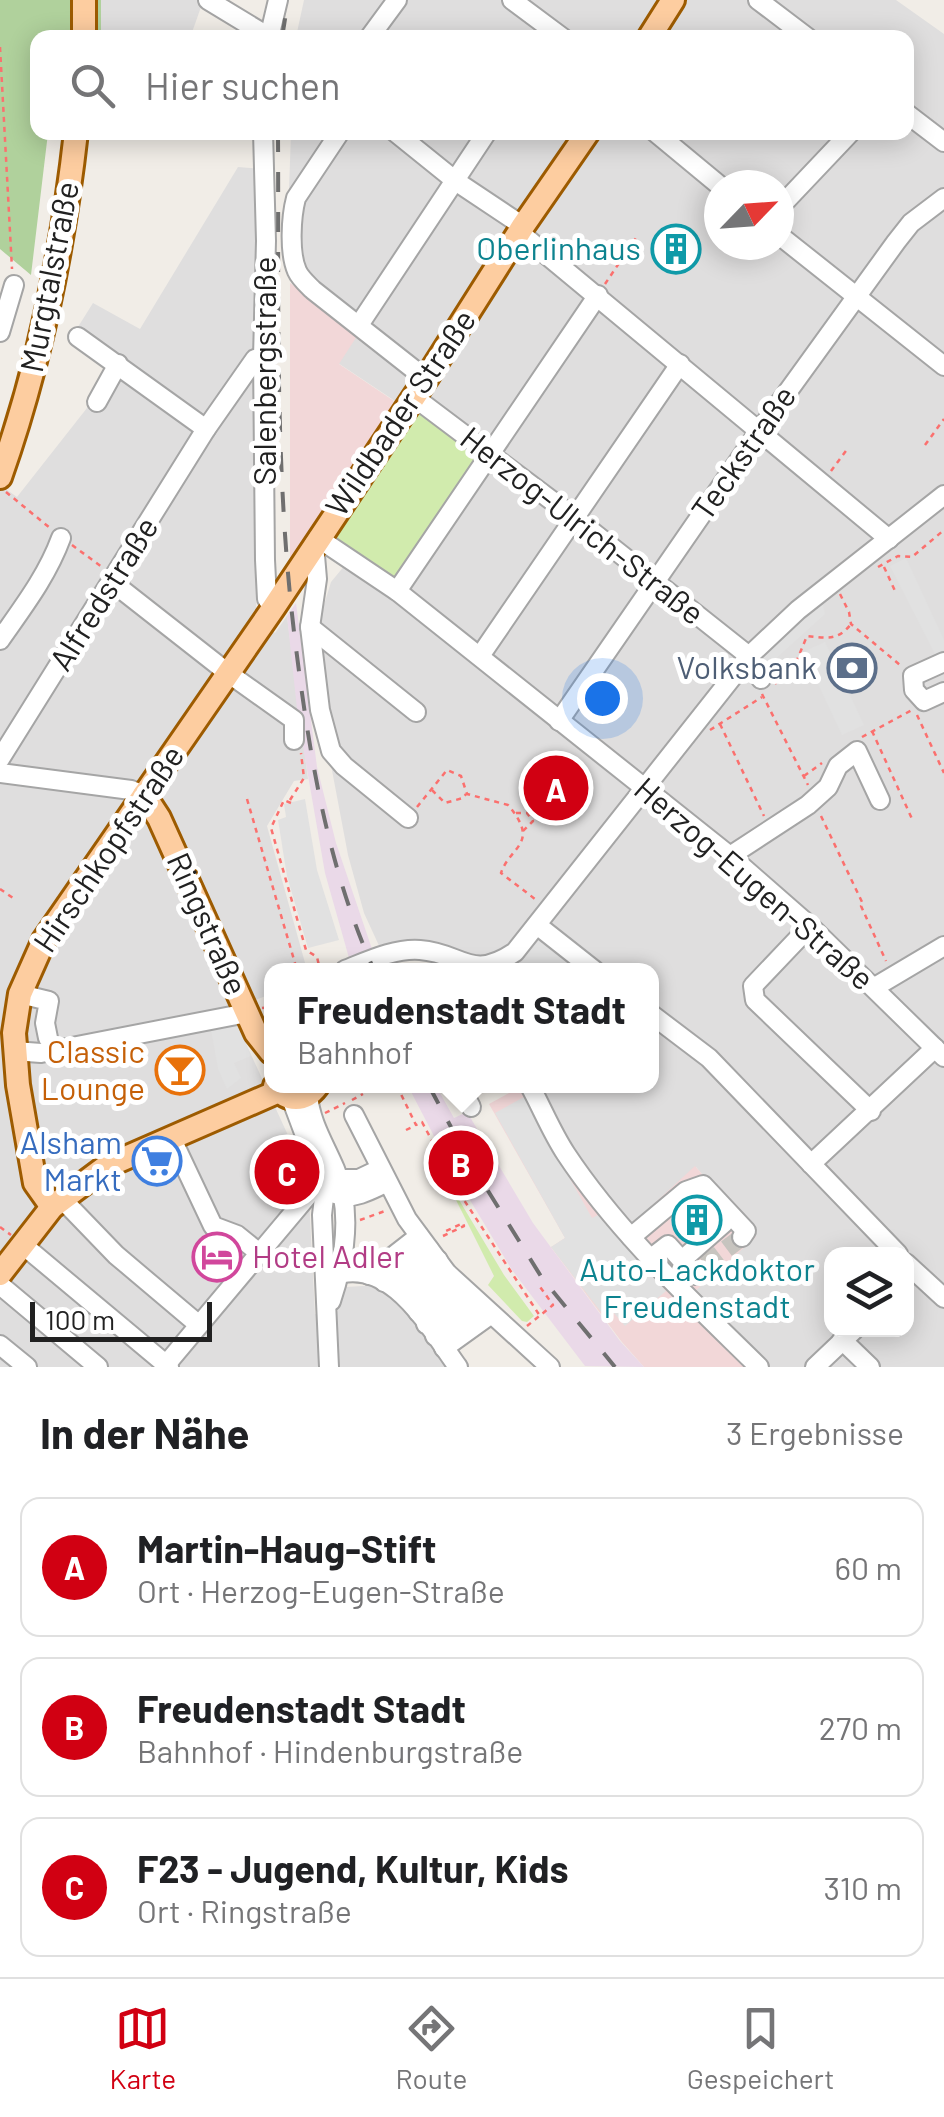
<!DOCTYPE html>
<html lang="de">
<head>
<meta charset="utf-8">
<style>
	:root { --surface:#fff; --page:#f2f2f2; --text:#202124; --muted:#757577; --line:#e0e0e0; --accent:#d10012 }
	body { margin:0; font-family:Barlow,sans-serif; background:var(--page); color:var(--text) }
	.controls { position:absolute; right:30px; bottom:30px; display:grid; overflow:hidden; border-radius:20px; box-shadow:0 5px 25px #0003 }
	.controls button { width:90px; height:90px; display:grid; place-items:center; padding:0; border:0; border-bottom:2px solid var(--line); background:var(--surface); color:var(--text); font:50px sans-serif }
	.compass { position:absolute; left:704px; top:170px; width:90px; height:90px; border-radius:50%; background:var(--surface); box-shadow:0 5px 25px #0003; rotate:65deg }
	.scale { position:absolute; left:30px; bottom:25px; width:182px; box-sizing:border-box; padding-left:10px; border:5px solid #212121; border-top:0; font-size:28px; line-height:35px; white-space:nowrap; color:#212121; -webkit-text-stroke:8px #fff; paint-order:stroke }
	.you { position:absolute; left:602px; top:698px; width:35px; height:35px; margin:-25px; border:8px solid #fff; border-radius:50%; background:#1a73e8; box-shadow:0 0 0 15px #1a73e833 }
	.badge { display:grid; place-items:center; width:65px; height:65px; border-radius:50%; background:var(--accent); color:#fff; font-size:32px; font-weight:700 }
	.pin { position:absolute; translate:-50% -50%; border:5px solid #fff; box-shadow:0 2px 10px #0006 }
	.popup { position:absolute; left:264px; top:963px; width:395px; height:130px; box-sizing:border-box; display:grid; place-content:center; border-radius:20px; background:var(--surface); filter:drop-shadow(0 2px 8px #0005); font-size:32px; white-space:nowrap; color:var(--muted) }
	.popup b { font-size:38px; color:var(--text) }
	.popup::after { content:''; position:absolute; left:50%; top:100%; margin-left:-20px; border:20px solid transparent; border-top-color:var(--surface) }
	.list { margin:0; padding:0; list-style:none }
	h2 { display:flex; justify-content:space-between; align-items:center; height:130px; margin:0; padding:0 40px; font-size:42px }
	h2 small { font-size:32px; font-weight:400; color:var(--muted) }
	.list li { display:grid; grid-template-columns:65px 1fr auto; gap:30px; align-items:center; box-sizing:border-box; height:140px; margin:0 20px 20px; padding:0 20px; border:2px solid var(--line); border-radius:20px }
	.list b { display:block; font-size:38px; white-space:nowrap }
	.list p { margin:0; font-size:32px; white-space:nowrap; color:var(--muted) }
	.list em { font-size:32px; font-style:normal; color:var(--muted) }
	.icon { flex:none; width:55px; height:55px; fill:none; stroke:currentColor; stroke-width:2; stroke-linecap:round; stroke-linejoin:round }
	.map { position:relative; flex:none; width:944px; height:1367px; overflow:hidden }
	.search { position:absolute; background:var(--surface); box-shadow:0 5px 25px #0003; left:30px; right:30px; top:30px; height:110px; display:flex; align-items:center; gap:25px; box-sizing:border-box; padding:0 35px; border-radius:20px; color:var(--muted); font-size:38px }
	.sheet { height:610px; background:var(--surface) }
	nav { display:flex; justify-content:space-around; align-items:center; box-sizing:border-box; height:140px; border-top:2px solid var(--line); background:var(--surface); font-size:28px; color:var(--muted) }
	nav a { display:grid; justify-items:center; gap:5px }
	nav .on { color:var(--accent) }
	.map>svg:first-child { display:block }
	.residential { fill:#dfdede; fill-rule:evenodd }
	.commercial { fill:#f2d7d8 }
	.industrial { fill:#ead9e8 }
	.grass { fill:#d1ebad }
	.forest { fill:#b0d19c }
	.parking { fill:#e1e1e1 }
	.lines { fill:none; stroke-linecap:round; stroke-linejoin:round }
	.minor-tunnel { stroke:#c7c4bf; stroke-width:18; stroke-dasharray:18 9; stroke-linecap:butt }
	.minor-casing { stroke:#a5a5a5; stroke-width:22 }
	.major-casing { stroke:#9d5b00; stroke-width:28 }
	.path { stroke:#fb706e; stroke-width:2.5; stroke-dasharray:5 5; stroke-linecap:butt }
	.minor { stroke:#fff; stroke-width:18 }
	.major { stroke:#fdcda0; stroke-width:22 }
	.rail { stroke:#6f6f6f; stroke-width:4; stroke-dasharray:20 20; stroke-linecap:butt }
	.labels { text-anchor:middle; stroke-width:10; stroke-linejoin:round; paint-order:stroke }
	.culture-label { font-size:32px; fill:#0d838f; stroke:#fff; text-anchor:end }
	.street-label { font-size:32px; fill:#212121; stroke:#fff }
	.service-label { font-size:32px; fill:#4e5e75; stroke:#fff; text-anchor:end }
	.food-label { font-size:32px; fill:#c56008; stroke:#fff; text-anchor:end }
	.shop-label { font-size:32px; fill:#366cbe; stroke:#fff; text-anchor:end }
	.hotel-label { font-size:32px; fill:#b23c85; stroke:#fff; text-anchor:start }
</style>
</head>
<body>
<div class="map">
<svg width="944" height="1367" viewBox="0 0 944 1367">
	<rect width="100%" height="100%" fill="#f1ede7"/>
	<g class="residential">
		<path d="M101,0H208L201,7L190,38L101,37Z"/>
		<path d="M304,0H896L944,34V1367H770L694,1292L755,1237L696,1167L633,1223L593,1179L567,1141L537,1086H651V970H479L442,944L412,943L381,950L364,913L348,855L331,765L336,747L329,722L318,649L320,618L331,582L355,553L333,537L416,415L338,363L303,271L297,214L289,190L291,133L906,132V38L296,37ZM719,185H779V245H719ZM832,1254H906V1330H832Z"/>
		<path d="M238,167L261,169L256,621L275,633L287,616L308,779L294,781L267,826L307,970H271V994L234,1008L237,1024L308,1179L315,1314L337,1312L346,1287L380,1285L398,1298L449,1367H0V485L17,497L87,408L111,366L71,338L93,303L140,329Z"/>
	</g>
	<g class="commercial">
		<path d="M290,283L359,333L339,364L394,401L342,491L299,554L290,558Z"/>
		<path d="M522,1086L592,1205L745,1367H644L621,1341L551,1247L565,1238L489,1104Z"/>
		<path d="M695,1166L756,1237L694,1292L633,1223Z"/>
	</g>
	<g class="industrial">
		<path d="M296,603L317,767L336,843L372,949L349,958L325,873L298,718L287,616Z"/>
		<path d="M408,1086H436L454,1118L467,1112L533,1223L620,1341L644,1367L585,1366L512,1270L449,1165Z"/>
	</g>
	<g class="grass">
		<path d="M422,406L461,434L456,443L476,458L396,581L333,537Z"/>
		<path d="M440,1168L504,1275L534,1316L527,1322L522,1321L488,1285L494,1276Z"/>
	</g>
	<path class="forest" d="M0,0H101V37L38,38V132L48,133L31,275L0,249Z"/>
	<g class="parking">
		<path d="M906,558L944,640V650L935,654L890,566Z"/>
		<path d="M822,602L825,614L752,680L747,669Z"/>
		<path d="M825,642L864,725L842,735L803,652Z"/>
		<path d="M305,799L317,870L339,940L308,948L287,876L278,820L286,817L284,804Z"/>
		<path d="M540,938L577,965L572,970H520L518,967Z"/>
		<path d="M237,1024L251,1056L234,1063L241,1078L227,1089L218,1069L211,1029Z"/>
		<path d="M524,1097L592,1218L598,1215L666,1291L625,1326L608,1306L601,1312L551,1247L565,1238L495,1113Z"/>
	</g>
	<g class="lines">
		<path class="minor-tunnel" d="M705,1265L742,1237"/>
		<g class="minor-casing">
			<g id="minor">
				<path d="M208,0L269,37"/>
				<path d="M512,0L563,38"/>
				<path d="M758,0L808,38"/>
				<path d="M269,38L278,0"/>
				<path d="M369,38L397,0"/>
				<path d="M906,113L944,142"/>
				<path d="M263,132L266,241L263,357L265,560L267,599L274,607"/>
				<path d="M340,132L296,198C291,217 289,253 297,271C300,278 307,284 313,290L426,379"/>
				<path d="M395,132L457,182L523,226"/>
				<path d="M655,132L719,185"/>
				<path d="M779,208L851,132"/>
				<path d="M519,232L889,539"/>
				<path d="M779,235L944,366"/>
				<path d="M359,325L487,132"/>
				<path d="M0,332L14,285"/>
				<path d="M78,337L206,429"/>
				<path d="M414,397L575,518L749,656"/>
				<path d="M97,402L118,364"/>
				<path d="M318,538L397,591L730,856L810,926L944,1057"/>
				<path d="M314,544L317,579L310,627L320,710L331,751L344,766L408,818"/>
				<path d="M112,582L228,673L294,720V740"/>
				<path d="M397,591L598,295"/>
				<path d="M310,627L416,712"/>
				<path d="M0,640C23,607 47,576 61,538"/>
				<path d="M480,656L680,364"/>
				<path d="M944,662L913,676L914,690L924,701L944,692"/>
				<path d="M758,675L761,679"/>
				<path d="M559,721L760,430L896,242L911,223L944,198"/>
				<path d="M0,759L206,429L255,359L263,357"/>
				<path d="M0,773L131,790L144,795"/>
				<path d="M730,856L808,805L828,787L838,766L857,751L880,800"/>
				<path d="M537,925L594,970"/>
				<path d="M810,926L753,986L755,1000L871,1111"/>
				<path d="M345,970C368,961 395,948 420,950C463,953 470,982 515,952L749,656L798,610L944,495"/>
				<path d="M875,987L944,946"/>
				<path d="M20,994L49,1001L45,1023L48,1038"/>
				<path d="M651,1014L709,1058L898,1254"/>
				<path d="M14,1051L41,1053L247,1013"/>
				<path d="M460,1086L471,1107"/>
				<path d="M530,1086C542,1108 552,1133 566,1154C619,1234 691,1300 759,1367"/>
				<path d="M308,1095C310,1122 325,1145 335,1169C353,1211 345,1259 331,1301"/>
				<path d="M291,1098L325,1189L322,1215L329,1367"/>
				<path d="M354,1115L407,1219L447,1273L550,1367"/>
				<path d="M171,1137L213,1226L237,1235L258,1252"/>
				<path d="M811,1164L935,1048"/>
				<path d="M339,1179H359L380,1169"/>
				<path d="M61,1198L116,1255L199,1325"/>
				<path d="M631,1237L686,1191L703,1185L746,1231L742,1237"/>
				<path d="M23,1245L169,1367"/>
				<path d="M650,1259L668,1245L695,1275"/>
				<path d="M682,1260L724,1223"/>
				<path d="M906,1263L944,1298"/>
				<path d="M369,1275L419,1236"/>
				<path d="M330,1277C390,1252 430,1329 458,1367"/>
				<path d="M384,1282L429,1249"/>
				<path d="M0,1285L98,1367"/>
				<path d="M399,1291L438,1260"/>
				<path d="M409,1300L447,1273"/>
				<path d="M418,1312L456,1284"/>
				<path d="M426,1324L467,1293"/>
				<path d="M435,1336L479,1304"/>
				<path d="M842,1340L870,1367"/>
				<path d="M0,1345L27,1367"/>
				<path d="M444,1348L490,1315"/>
				<path d="M164,1367L310,1193C325,1188 328,1193 343,1196C358,1198 374,1188 386,1183"/>
				<path d="M815,1367L854,1330"/>
			</g>
		</g>
		<g class="major-casing">
			<g id="major">
				<path d="M84,0V38"/>
				<path d="M649,38L673,0"/>
				<path d="M0,477C39,367 63,249 76,132"/>
				<path d="M144,795L159,818L256,1033L271,1052"/>
				<path d="M275,1086C287,1102 305,1102 317,1086"/>
				<path d="M52,1207L35,1183L18,1085L14,1033L20,994L44,940L274,607L428,376L523,226L588,132"/>
				<path d="M0,1274L52,1207L107,1166L279,1091"/>
			</g>
		</g>
		<g class="path">
			<path d="M0,47L12,269"/>
			<path d="M605,284L638,235"/>
			<path d="M925,445L944,419"/>
			<path d="M831,471L848,448"/>
			<path d="M6,492L50,528"/>
			<path d="M72,545L102,567"/>
			<path d="M878,567L898,556L912,557L944,530"/>
			<path d="M884,567L896,593"/>
			<path d="M840,594L849,612L851,624L900,665"/>
			<path d="M775,684L797,660L807,636C827,638 838,641 851,624"/>
			<path d="M762,694L808,785"/>
			<path d="M917,715L944,773"/>
			<path d="M720,724L764,816"/>
			<path d="M710,730L762,697"/>
			<path d="M872,731L913,821"/>
			<path d="M862,737L912,710"/>
			<path d="M804,776L822,763"/>
			<path d="M432,790L445,803L463,798L466,794"/>
			<path d="M247,799L297,970"/>
			<path d="M290,800L304,778L301,753"/>
			<path d="M291,803L284,800L271,828L306,950L317,957L320,970"/>
			<path d="M417,807L447,770L461,776L467,794L508,805C541,844 510,846 501,873L535,899"/>
			<path d="M516,813H527L533,821L523,831"/>
			<path d="M821,816L863,904L861,906L886,961"/>
			<path d="M0,889L16,900"/>
			<path d="M262,1008L271,1007"/>
			<path d="M397,1086L416,1125L422,1122L462,1197L540,1316"/>
			<path d="M352,1100L363,1094"/>
			<path d="M325,1113L345,1103"/>
			<path d="M406,1130L414,1126"/>
			<path d="M360,1220L385,1211"/>
			<path d="M0,1227L11,1235"/>
			<path d="M443,1236L464,1226L463,1223L446,1231L444,1228"/>
			<path d="M527,1326L553,1305L538,1284"/>
		</g>
		<use href="#minor" class="minor"/>
		<use href="#major" class="major"/>
		<g class="rail">
			<path d="M282,38L288,0"/>
			<path d="M278,132C279,304 274,477 296,648C310,759 328,868 374,970"/>
			<path d="M429,1086L467,1157L542,1278L615,1367"/>
		</g>
	</g>
	<defs>
		<g id="building-ring" transform="scale(2.5)"><circle r="9.5" fill="#fff" stroke="#0f9aa8" stroke-width="1.5"/><path d="M-4-6H4V6H1V3H-1V6H-4ZM-2.5-4.3h1.7v1.8h-1.7ZM.8-4.3h1.7v1.8H.8ZM-2.5-1h1.7V.8h-1.7ZM.8-1h1.7V.8H.8Z" fill="#0f9aa8"/></g>
		<g id="bank-ring" transform="scale(2.5)"><circle r="9.5" fill="#fff" stroke="#5c6f8a" stroke-width="1.5"/><path d="M-6-4H6V4H-6ZM0-2.3a2.3 2.3 0 1 0 0 4.6a2.3 2.3 0 1 0 0-4.6Z" fill="#5c6f8a"/></g>
		<g id="bar-ring" transform="scale(2.5)"><circle r="9.5" fill="#fff" stroke="#e8710a" stroke-width="1.5"/><path d="M-6-5H6L.8 .8V4.5H3.5V6h-7V4.5H-.8V.8Z" fill="#e8710a"/></g>
		<g id="supermarket-ring" transform="scale(2.5)"><circle r="9.5" fill="#fff" stroke="#3f7fe0" stroke-width="1.5"/><path d="M-6-5.5h2.5l.6 2H6L4.5 2H-2.5L-4.4-4H-6ZM-1.5 3.2a1.3 1.3 0 1 0 .1 0ZM3 3.2a1.3 1.3 0 1 0 .1 0Z" fill="#3f7fe0"/></g>
		<g id="hotel-ring" transform="scale(2.5)"><circle r="9.5" fill="#fff" stroke="#d1479c" stroke-width="1.5"/><path d="M-6-4.5h1.5V1H6V5H4.5V3h-9V5H-6ZM-4 0a1.8 1.8 0 1 1 3.6 0ZM.5 0V-2.5h3Q6-2.5 6 0Z" fill="#d1479c"/></g>
	</defs>
	<g fill-rule="evenodd">
		<use href="#building-ring" x="676" y="249"/>
		<use href="#bank-ring" x="852" y="668"/>
		<use href="#bar-ring" x="180" y="1070"/>
		<use href="#supermarket-ring" x="157" y="1161"/>
		<use href="#building-ring" x="697" y="1220"/>
		<use href="#hotel-ring" x="217" y="1257"/>
	</g>
	<g class="labels">
		<g class="culture-label">
			<text x="641" y="260">Oberlinhaus</text>
			<text x="697" y="1281" text-anchor="middle">Auto-Lackdoktor<tspan x="697" dy="37">Freudenstadt</tspan></text>
		</g>
		<g class="street-label">
			<text transform="translate(50 277) rotate(-79)" y="11">Murgtalstraße</text>
			<text transform="translate(265 371) rotate(-90)" y="11">Salenbergstraße</text>
			<text transform="translate(401 413) rotate(-56)" y="11">Wildbader Straße</text>
			<text transform="translate(744 453) rotate(-55)" y="11">Teckstraße</text>
			<text transform="translate(582 526) rotate(38)" y="11">Herzog-Ulrich-Straße</text>
			<text transform="translate(104 594) rotate(-58)" y="11">Alfredstraße</text>
			<text transform="translate(109 849) rotate(-56)" y="11">Hirschkopfstraße</text>
			<text transform="translate(754 884) rotate(41)" y="11">Herzog-Eugen-Straße</text>
			<text transform="translate(207 924) rotate(66)" y="11">Ringstraße</text>
		</g>
		<g class="service-label">
			<text x="817" y="679">Volksbank</text>
		</g>
		<g class="food-label">
			<text x="145" y="1063">Classic<tspan x="145" dy="37">Lounge</tspan></text>
		</g>
		<g class="shop-label">
			<text x="122" y="1154">Alsham<tspan x="122" dy="37">Markt</tspan></text>
		</g>
		<g class="hotel-label">
			<text x="252" y="1268">Hotel Adler</text>
		</g>
	</g>
</svg>
<div class="controls">
<button><svg class="icon" aria-label="layers" viewBox="0 0 24 24"><path d="M12 4l9 5-9 5-9-5zM3 14l9 5 9-5"/></svg></button>
</div>
<svg class="compass" viewBox="-18 -18 36 36"><path d="M0-13l5 13h-10z" fill="#e53935"/><path d="M0 13l5-13h-10z" fill="#757577"/></svg>
<div class="scale">100 m</div>
<div class="you"></div>
<div class="pin badge" style="left:556px;top:788px">A</div>
<div class="pin badge" style="left:461px;top:1163px">B</div>
<div class="popup"><b>Freudenstadt Stadt</b>Bahnhof</div>
<div class="pin badge" style="left:287px;top:1172px">C</div>
<div class="search"><svg class="icon" aria-label="search" viewBox="0 0 24 24"><circle cx="10" cy="10" r="6"/><path d="M15 15l6 6"/></svg>Hier suchen</div>
</div>
<section class="sheet">
<h2>In der Nähe<small>3 Ergebnisse</small></h2>
<ul class="list">
<li><span class="badge">A</span><div><b>Martin-Haug-Stift</b><p>Ort · Herzog-Eugen-Straße</p></div><em>60 m</em></li>
<li><span class="badge">B</span><div><b>Freudenstadt Stadt</b><p>Bahnhof · Hindenburgstraße</p></div><em>270 m</em></li>
<li><span class="badge">C</span><div><b>F23 - Jugend, Kultur, Kids</b><p>Ort · Ringstraße</p></div><em>310 m</em></li>
</ul>
</section>
<nav>
<a class="on"><svg class="icon" aria-label="map" viewBox="0 0 24 24"><path d="M3 6l6-2 6 2 6-2v14l-6 2-6-2-6 2zM9 4v14M15 6v14"/></svg>Karte</a>
<a><svg class="icon" aria-label="directions" viewBox="0 0 24 24"><path d="M12 3l9 9-9 9-9-9zM9 14v-3h6M13 9l2 2-2 2"/></svg>Route</a>
<a><svg class="icon" aria-label="saved" viewBox="0 0 24 24"><path d="M7 4h10v16l-5-4-5 4z"/></svg>Gespeichert</a>
</nav>
</body>
</html>
